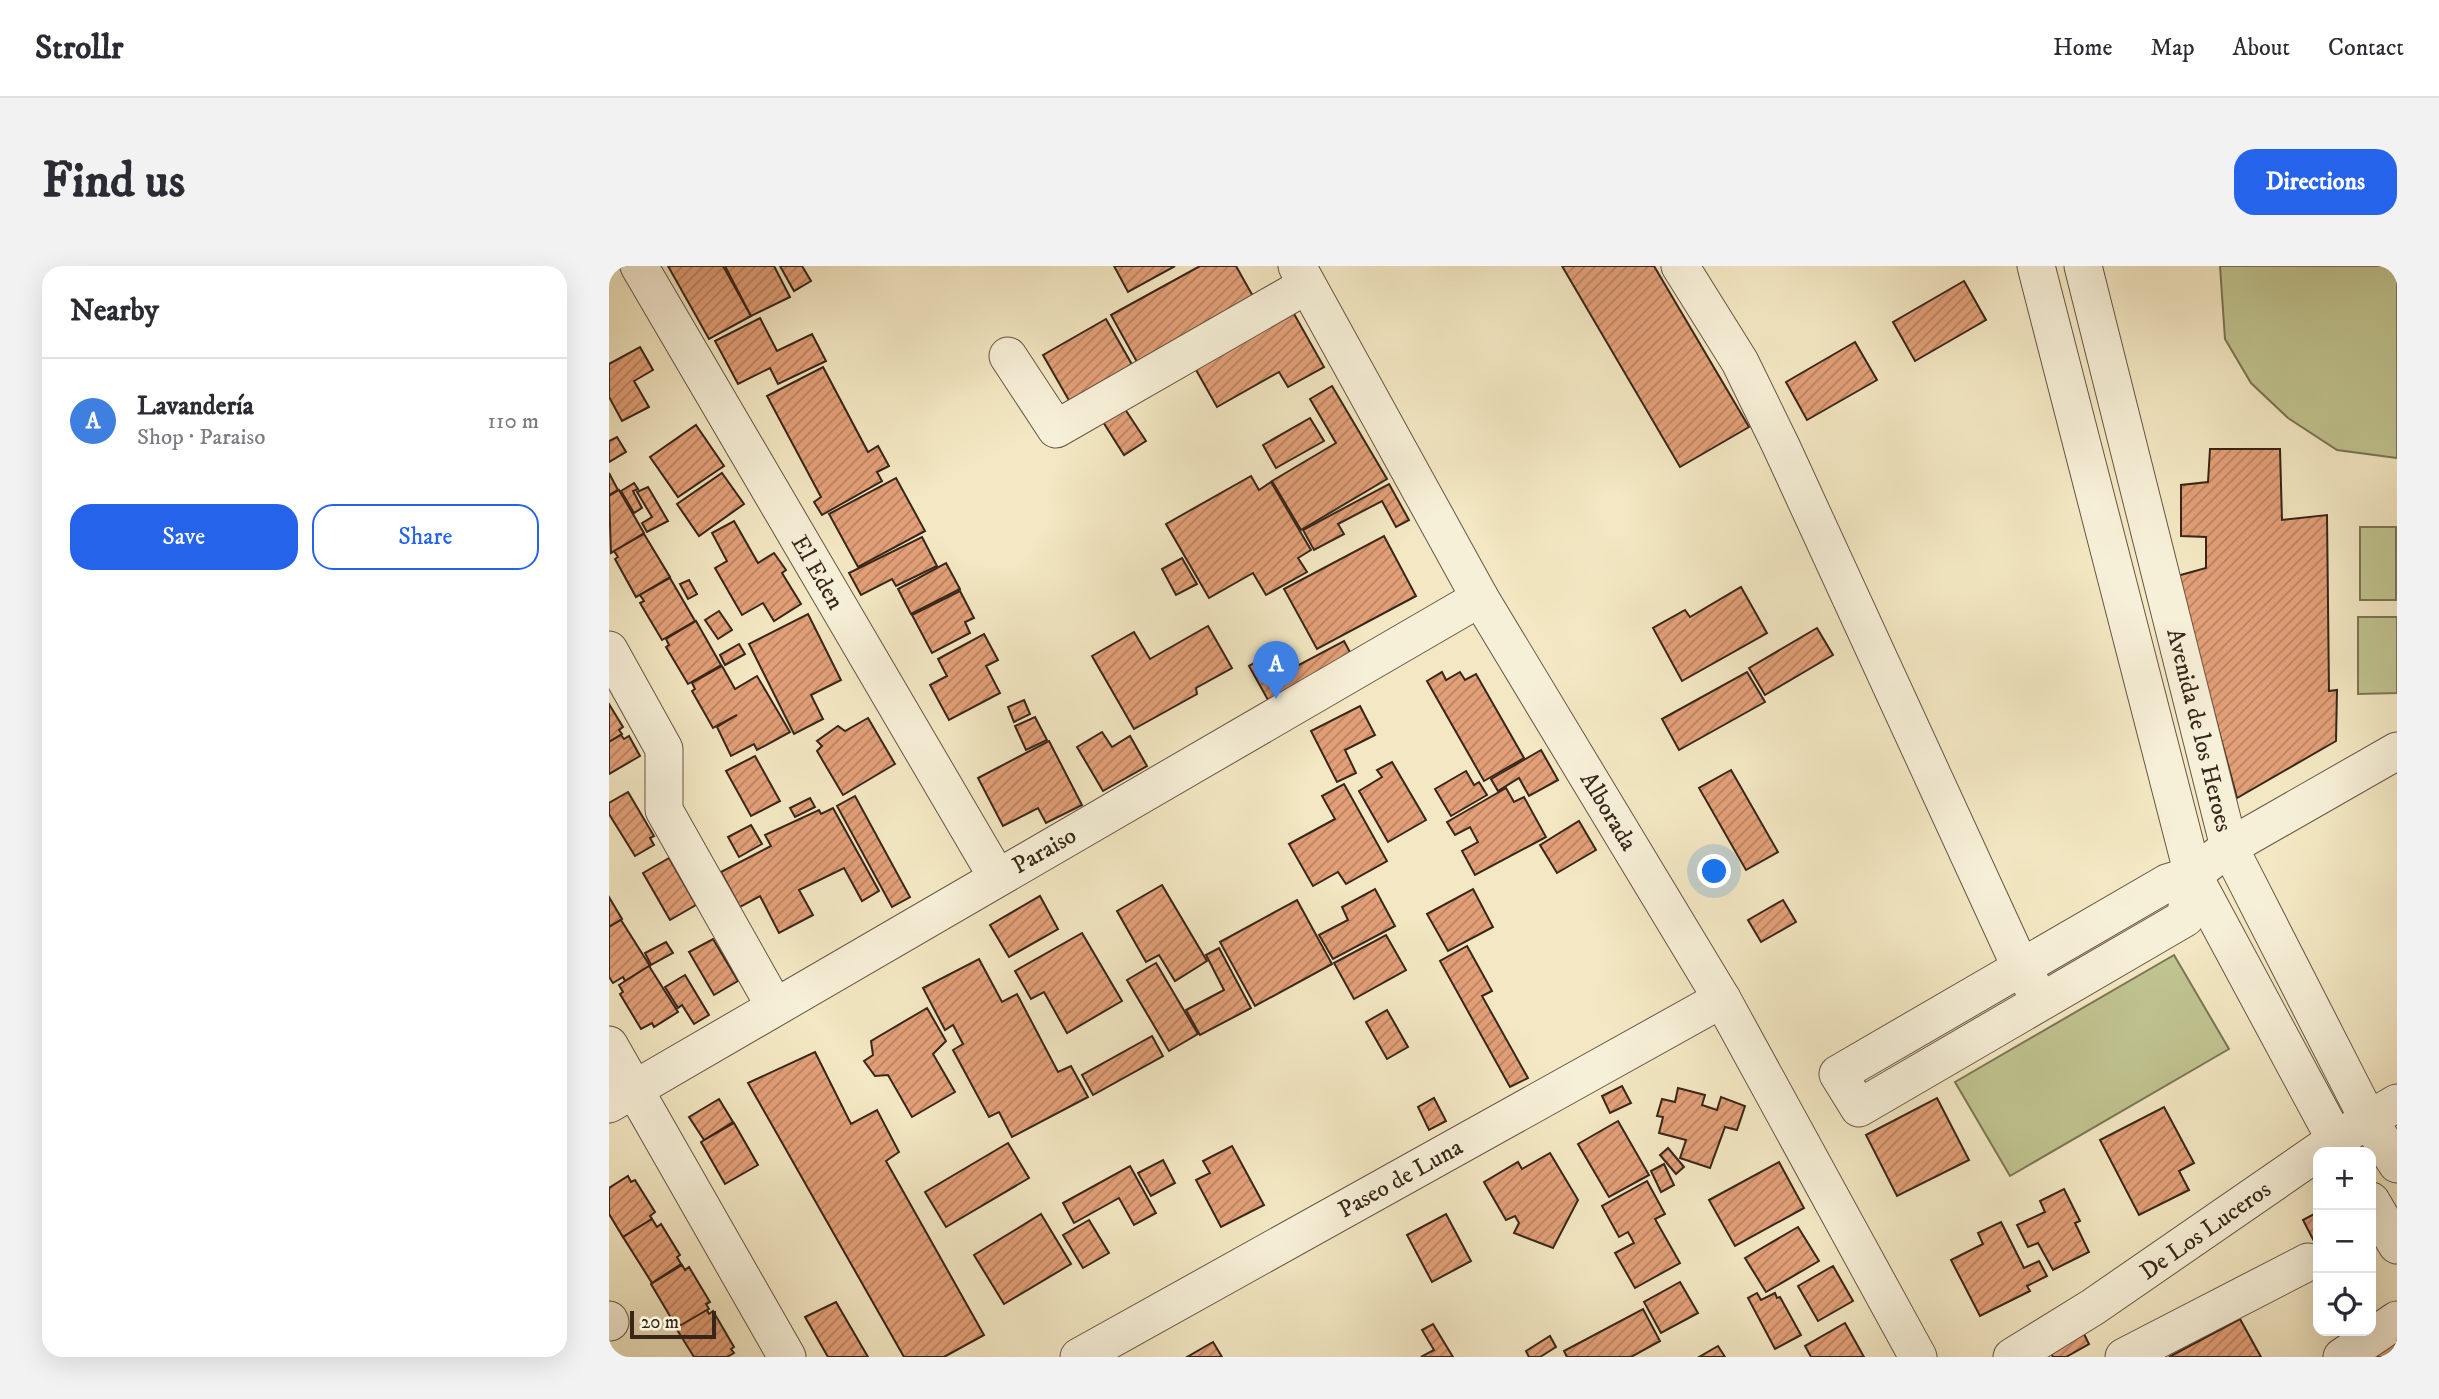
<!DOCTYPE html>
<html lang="en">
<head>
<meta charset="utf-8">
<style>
	:root { --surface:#fff; --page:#f2f2f3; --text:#2b2b33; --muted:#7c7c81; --line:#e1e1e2; --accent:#2563eb }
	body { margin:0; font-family:"IM FELL DW Pica",serif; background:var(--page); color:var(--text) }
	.controls { position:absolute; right:21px; bottom:21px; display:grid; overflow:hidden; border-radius:14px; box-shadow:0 7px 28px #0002 }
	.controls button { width:63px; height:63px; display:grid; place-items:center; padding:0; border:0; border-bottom:2px solid var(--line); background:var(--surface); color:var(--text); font:35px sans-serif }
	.scale { position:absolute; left:21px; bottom:18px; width:86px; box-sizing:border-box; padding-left:7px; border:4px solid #38261a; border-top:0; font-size:19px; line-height:24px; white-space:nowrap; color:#38261a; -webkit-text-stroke:5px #f7f0d8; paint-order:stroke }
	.you { position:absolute; left:1106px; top:606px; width:24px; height:24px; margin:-18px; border:5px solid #fff; border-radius:50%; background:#1a73e8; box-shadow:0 0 0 10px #1a73e833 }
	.badge { display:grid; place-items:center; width:46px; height:46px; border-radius:50%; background:var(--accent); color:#fff; font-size:23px; font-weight:700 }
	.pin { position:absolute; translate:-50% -58px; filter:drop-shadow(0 2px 4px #0008) }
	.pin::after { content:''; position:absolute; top:37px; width:24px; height:21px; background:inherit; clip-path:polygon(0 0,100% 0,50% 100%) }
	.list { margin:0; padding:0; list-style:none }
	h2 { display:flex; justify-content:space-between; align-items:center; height:91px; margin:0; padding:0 28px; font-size:30px }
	h2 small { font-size:23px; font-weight:400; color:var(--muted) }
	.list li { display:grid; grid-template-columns:46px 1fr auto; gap:21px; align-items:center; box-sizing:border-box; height:126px; padding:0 28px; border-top:2px solid var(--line) }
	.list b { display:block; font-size:26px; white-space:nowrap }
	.list p { margin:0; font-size:23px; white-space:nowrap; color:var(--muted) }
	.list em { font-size:23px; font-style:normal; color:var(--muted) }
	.actions { display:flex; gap:14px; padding:21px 28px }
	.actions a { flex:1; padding:16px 0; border:2px solid var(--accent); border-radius:21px; text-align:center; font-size:24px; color:var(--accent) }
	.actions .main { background:var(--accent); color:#fff }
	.icon { flex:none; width:38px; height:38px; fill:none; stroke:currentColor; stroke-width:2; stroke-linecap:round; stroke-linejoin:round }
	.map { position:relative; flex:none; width:1788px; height:1091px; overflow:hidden; border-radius:21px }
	header { display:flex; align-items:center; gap:42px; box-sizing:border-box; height:98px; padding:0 35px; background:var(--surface); border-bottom:2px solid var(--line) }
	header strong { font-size:33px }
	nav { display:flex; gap:38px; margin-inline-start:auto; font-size:24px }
	.intro { display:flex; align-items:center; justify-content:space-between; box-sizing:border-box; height:168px; padding:0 42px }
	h1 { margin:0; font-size:49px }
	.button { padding:18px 32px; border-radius:21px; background:var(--accent); color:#fff; font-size:24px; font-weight:700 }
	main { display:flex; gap:42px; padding:0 42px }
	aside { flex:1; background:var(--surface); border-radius:21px; box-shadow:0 7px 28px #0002 }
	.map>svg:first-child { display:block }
	.pitch { fill:#c0c490; stroke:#7c7555; stroke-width:2 }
	.building { fill:url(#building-hatch); stroke:#38261a; stroke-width:2 }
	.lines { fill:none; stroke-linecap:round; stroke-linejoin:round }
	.minor-casing { stroke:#675644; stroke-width:39 }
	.minor { stroke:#f7f0d8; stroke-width:37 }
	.labels { text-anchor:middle; stroke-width:7; stroke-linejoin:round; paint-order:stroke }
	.street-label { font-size:24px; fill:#38261a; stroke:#f7f0d8 }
</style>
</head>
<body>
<header>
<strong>Strollr</strong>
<nav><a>Home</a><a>Map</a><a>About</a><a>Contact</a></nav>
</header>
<div class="intro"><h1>Find us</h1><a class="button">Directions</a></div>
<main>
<aside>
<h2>Nearby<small></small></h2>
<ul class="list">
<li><span class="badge" style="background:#3f7fe0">A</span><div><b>Lavandería</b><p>Shop · Paraiso</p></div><em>110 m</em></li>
</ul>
<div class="actions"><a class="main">Save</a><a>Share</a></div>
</aside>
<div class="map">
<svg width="1788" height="1091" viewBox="0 0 1788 1091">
	<defs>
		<pattern id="building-hatch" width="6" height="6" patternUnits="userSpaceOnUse" patternTransform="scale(1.75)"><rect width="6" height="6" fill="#e3a078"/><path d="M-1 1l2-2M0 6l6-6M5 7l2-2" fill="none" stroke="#b98262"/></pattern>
	</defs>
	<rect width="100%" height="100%" fill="#f3e8c3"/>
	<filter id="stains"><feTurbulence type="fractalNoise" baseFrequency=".00286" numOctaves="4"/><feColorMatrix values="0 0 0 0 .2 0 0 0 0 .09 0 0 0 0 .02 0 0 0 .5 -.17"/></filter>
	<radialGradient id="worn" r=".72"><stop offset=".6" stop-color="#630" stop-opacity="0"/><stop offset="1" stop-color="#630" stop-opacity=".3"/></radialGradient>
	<g class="pitch">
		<path d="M1611,0H1788V192L1728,184L1679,152L1642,117L1616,73Z"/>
		<rect x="1751" y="261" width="36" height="73"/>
		<path d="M1749,351H1788V427L1749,428Z"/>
		<path d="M1565,689L1620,783L1401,910L1346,816Z"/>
	</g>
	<g class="building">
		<path d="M59,0H114L142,50L100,73Z"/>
		<path d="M116,0H165L181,31L142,50Z"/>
		<path d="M171,0H193L202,15L185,25Z"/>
		<path d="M505,0H566L519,26Z"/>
		<path d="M591,0H627L645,32L528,96L502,49Z"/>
		<path d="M953,0H1045L1140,161L1071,201Z"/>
		<path d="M1355,15L1377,54L1306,95L1284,56Z"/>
		<path d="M680,39L715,101L679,121L670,106L608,141L582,95Z"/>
		<path d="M151,52L168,85L203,68L217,95L169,118L161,102L129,118L106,75Z"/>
		<path d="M497,53L525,102L462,138L434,89Z"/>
		<path d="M1246,76L1268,114L1198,154L1177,116Z"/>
		<path d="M31,81L44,104L25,115L40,141L13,155L0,131V98Z"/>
		<path d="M214,101L259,186L269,180L280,200L268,206L273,215L213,249L205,236L212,231L158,130Z"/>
		<path d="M723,120L778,213L692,264L663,215L727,177L701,133Z"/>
		<path d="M510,134L537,175L515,189L489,148Z"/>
		<path d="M701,152L715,175L667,202L654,179Z"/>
		<path d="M87,159L115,200L69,231L41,191Z"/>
		<path d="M8,171L17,186L0,196V175Z"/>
		<path d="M1601,183H1671L1673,254L1718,249L1720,425L1728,424L1727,475L1628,532L1568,310L1597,302V271L1572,270V219L1599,216Z"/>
		<path d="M0,207L9,224L0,229Z"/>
		<path d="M113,207L135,238L90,270L68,238Z"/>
		<path d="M642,210L650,224L662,216L702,284L689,292L698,306L657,329L644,307L600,332L557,258Z"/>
		<path d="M287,212L316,265L249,301L220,248Z"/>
		<path d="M25,217L29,223L24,225L33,242L25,247L12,225Z"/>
		<path d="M780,218L800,254L787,261L773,235L729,258L735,268L705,284L694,264Z"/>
		<path d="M39,221L59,255L38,266L33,257L43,251L28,226Z"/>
		<path d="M10,224L35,267L2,287L0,230Z"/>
		<path d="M125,255L149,297L165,287L177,304L173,307L192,338L165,355L154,337L133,349L106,302L118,295L103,267Z"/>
		<path d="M35,268L61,311L27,331L6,293L9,291L5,285Z"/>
		<path d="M775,270L807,330L708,383L675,323Z"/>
		<path d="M313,271L328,300L287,320L283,313L252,329L240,307Z"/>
		<path d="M573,292L588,318L567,329L553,303Z"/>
		<path d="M337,297L351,323L302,348L289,323Z"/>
		<path d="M61,312L86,355L53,374L31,337L35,335L31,329Z"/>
		<path d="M80,314L88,328L79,333L71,318Z"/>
		<path d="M1132,321L1158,367L1073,415L1044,362L1076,344L1081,351Z"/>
		<path d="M351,325L365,352L356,356L361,367L323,387L303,349Z"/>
		<path d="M110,345L123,364L109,373L96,354Z"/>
		<path d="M199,348L232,414L202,429L214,453L185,468L140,378Z"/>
		<path d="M87,355L112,399L79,418L57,381L60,379L57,373Z"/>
		<path d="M599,360L623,402L587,422L588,428L525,463L483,390L525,366L541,393Z"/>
		<path d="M1208,362L1224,389L1156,429L1140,402Z"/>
		<path d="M375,368L389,394L377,400L391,427L340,454L321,419L338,410L329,393Z"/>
		<path d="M735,375L742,388L659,434L640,400L661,388L665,396L683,386L690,399Z"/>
		<path d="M130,378L136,388L116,399L111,389Z"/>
		<path d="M113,400L126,423L148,410L181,466L148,484L145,478L122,490L108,461L128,449L104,462L83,425L86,423L83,417Z"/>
		<path d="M833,406L837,414L851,406L856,414L867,408L915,492L875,515L818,415Z"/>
		<path d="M1138,406L1156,436L1070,484L1053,453Z"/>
		<path d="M415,434L421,448L405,456L399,441Z"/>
		<path d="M0,438L14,461L10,464L13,468L0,476Z"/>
		<path d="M751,440L766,469L736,484L747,507L728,516L702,465Z"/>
		<path d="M426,451L438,474L417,484L406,460Z"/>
		<path d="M259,452L286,498L234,529L208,485L213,480L208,475L229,460L236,465Z"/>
		<path d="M493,466L503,481L521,470L538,500L494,525L468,481Z"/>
		<path d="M12,469L15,473L20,470L31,490L0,508V476Z"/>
		<path d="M440,475L473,539L437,557L429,542L394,560L369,512Z"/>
		<path d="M932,484L949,514L920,530L910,512L889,525L882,513Z"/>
		<path d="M146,490L171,535L142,550L117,505Z"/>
		<path d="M783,496L817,554L779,576L750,525L773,511L768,504Z"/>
		<path d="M1122,504L1169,586L1137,604L1090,522Z"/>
		<path d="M857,505L865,519L870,516L878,529L842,550L826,523Z"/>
		<path d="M735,518L778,595L737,618L729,606L704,620L680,578L726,553L713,530Z"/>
		<path d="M897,522L905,536L915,531L937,571L866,609L853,585L869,576L861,561L846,569L838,556Z"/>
		<path d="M19,526L45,570L41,572L45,579L26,590L0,548V537Z"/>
		<path d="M246,530L301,631L283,641L228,540Z"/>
		<path d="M201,532L206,541L186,551L181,542Z"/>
		<path d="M224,542L270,625L253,635L235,602L190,624L204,649L170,667L151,630L131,641L112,606L162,580L156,569L210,544L212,548Z"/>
		<path d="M970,555L987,584L948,607L931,579Z"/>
		<path d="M142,559L153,578L130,591L119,571Z"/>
		<path d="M60,592L87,639L61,654L34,607Z"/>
		<path d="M553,619L598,695L566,715L550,689L537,696L508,645Z"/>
		<path d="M766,623L786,660L724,693L710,669L739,654L733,641Z"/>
		<path d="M864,623L884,661L839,685L818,648Z"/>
		<path d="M431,630L449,663L400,691L381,659Z"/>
		<path d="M0,631L13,653L0,661Z"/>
		<path d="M688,634L723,698L646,740L611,676Z"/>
		<path d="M1174,634L1187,656L1152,676L1139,654Z"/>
		<path d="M12,654L41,700L16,715L14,711L4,717L0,711V661Z"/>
		<path d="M473,667L513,735L458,767L435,726L422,733L406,705Z"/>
		<path d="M777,669L797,704L745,733L725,697Z"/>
		<path d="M104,673L129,715L105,729L80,686Z"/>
		<path d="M57,676L64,687L42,699L36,687Z"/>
		<path d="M858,680L883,725L873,730L919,812L901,821L831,695Z"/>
		<path d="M610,682L642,742L591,769L577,744L615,724L597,689Z"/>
		<path d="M370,693L393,736L408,728L449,806L462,800L479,831L403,871L390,846L380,851L344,784L354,778L344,759L336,764L314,722Z"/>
		<path d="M547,697L589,768L560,785L518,714Z"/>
		<path d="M40,700L69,746L45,761L43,757L32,763L11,728L14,726L10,719Z"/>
		<path d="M76,709L100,749L85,758L73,739L69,742L56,721Z"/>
		<path d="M318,742L337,775L324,788L346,826L303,851L279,809L266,810L255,795L264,789L262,775Z"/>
		<path d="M778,744L799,781L778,793L757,756Z"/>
		<path d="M543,770L554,790L484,829L473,809Z"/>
		<path d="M206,786L242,858L268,844L290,886L277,895L375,1069L335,1091H295L139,817Z"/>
		<path d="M1013,820L1022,837L1001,847L993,830Z"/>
		<path d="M1069,822L1096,829L1093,839L1108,844L1112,831L1136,840L1128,864L1116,861L1101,902L1071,892L1077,874L1050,867L1054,851L1048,850L1053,833L1066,836Z"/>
		<path d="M825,832L837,855L820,864L809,841Z"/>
		<path d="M1328,832L1360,894L1288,930L1257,869Z"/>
		<path d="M110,833L124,856L95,874L80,851Z"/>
		<path d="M1555,841L1585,897L1570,905L1580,924L1530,949L1491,874Z"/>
		<path d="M1009,855L1040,909L1000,931L969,878Z"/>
		<path d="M125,857L149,899L116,918L92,876Z"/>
		<path d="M399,877L420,912L337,961L316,926Z"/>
		<path d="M623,880L655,939L612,961L587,914L601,907L594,895Z"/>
		<path d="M1059,882L1075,901L1067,908L1051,889Z"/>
		<path d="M941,887L969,934L944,982L905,967L910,957L906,950L897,954L875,916L909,896L913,903Z"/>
		<path d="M554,894L566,917L542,930L529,907Z"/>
		<path d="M1170,896L1195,942L1126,980L1100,934Z"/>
		<path d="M1055,898L1065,919L1052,926L1042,905Z"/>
		<path d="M521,900L547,947L525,959L510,932L465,957L454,937Z"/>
		<path d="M19,910L22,916L26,914L46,946L41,950L43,953L14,971L0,948V922Z"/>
		<path d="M1038,915L1056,948L1046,953L1071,997L1026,1022L1006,987L1025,977L1019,966L1010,971L993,940Z"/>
		<path d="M1455,923L1471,955L1466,957L1480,986L1444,1004L1429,977L1419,981L1408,959L1436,946L1431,935Z"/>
		<path d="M1709,946V983L1694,954Z"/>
		<path d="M432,948L462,998L395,1038L365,989Z"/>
		<path d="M837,948L862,995L823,1016L798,969Z"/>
		<path d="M43,953L48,961L52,958L71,989L68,991L72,998L43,1017L14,971Z"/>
		<path d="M480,954L500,987L474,1002L454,969Z"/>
		<path d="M1392,956L1415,1002L1430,995L1438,1010L1418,1020L1421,1025L1371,1050L1342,994L1374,978L1369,967Z"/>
		<path d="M1189,961L1210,995L1157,1026L1136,992Z"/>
		<path d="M73,999L76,1004L80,1001L101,1036L97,1038L100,1043L68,1062L42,1018Z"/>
		<path d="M1224,1000L1244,1035L1209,1055L1189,1020Z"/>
		<path d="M1071,1016L1089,1047L1052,1067L1035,1036Z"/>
		<path d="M1148,1027L1152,1034L1166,1027L1168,1032L1171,1031L1192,1069L1166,1083L1139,1032Z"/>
		<path d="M227,1036L259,1091H219L196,1051Z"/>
		<path d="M1034,1043L1051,1075L1022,1091H958L955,1085Z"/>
		<path d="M98,1044L100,1048L104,1045L125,1081L122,1083L125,1087L118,1091H85L67,1062Z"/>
		<path d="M1631,1053L1652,1091H1560Z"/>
		<path d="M1236,1057L1255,1091H1202L1196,1080Z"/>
		<path d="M824,1058L844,1091H812L825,1084L813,1064Z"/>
		<path d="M1471,1060L1480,1078L1457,1091H1444L1437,1078Z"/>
		<path d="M941,1070L947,1081L931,1091H920L917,1085Z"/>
		<path d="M1788,1071V1091H1753Z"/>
		<path d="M604,1076L613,1091H578Z"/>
		<path d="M1109,1080L1116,1091H1090Z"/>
	</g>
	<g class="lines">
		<g class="minor-casing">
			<g id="minor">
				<path d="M30,0L388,611"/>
				<path d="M688,0L871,332L1113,733L1309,1091"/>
				<path d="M1071,0L1131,96L1172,180L1412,702L1424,721"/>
				<path d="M1427,0L1584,609L1733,886"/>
				<path d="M1474,0L1620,581L1759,853L1788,898"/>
				<path d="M399,90L447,163L698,19"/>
				<path d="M0,384L55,483V544L166,741"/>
				<path d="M1584,609L1576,652L1250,842L1229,808L1558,617L1584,609L1620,581L1788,485"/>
				<path d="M0,779L178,1091"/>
				<path d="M0,838L871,332"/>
				<path d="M1762,935L1788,979"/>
				<path d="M0,1054L1,1056"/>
				<path d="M470,1091L1113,733"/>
				<path d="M1403,1091L1484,1041L1726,874L1788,837"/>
				<path d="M1515,1091L1699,996"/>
				<path d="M1733,1091L1788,1054"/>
			</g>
		</g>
		<use href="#minor" class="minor"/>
	</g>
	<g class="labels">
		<g class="street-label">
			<text transform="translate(209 306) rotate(60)" y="8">El Eden</text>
			<text transform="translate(1591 464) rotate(76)" y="8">Avenida de los Heroes</text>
			<text transform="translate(1000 545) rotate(59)" y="8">Alborada</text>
			<text transform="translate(435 584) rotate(-30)" y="8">Paraiso</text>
			<text transform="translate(791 912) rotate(-29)" y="8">Paseo de Luna</text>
			<text transform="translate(1596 964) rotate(-35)" y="8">De Los Luceros</text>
		</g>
	</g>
	<rect width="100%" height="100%" filter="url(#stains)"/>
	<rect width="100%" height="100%" fill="url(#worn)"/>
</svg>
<div class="controls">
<button>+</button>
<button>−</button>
<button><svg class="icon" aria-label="locate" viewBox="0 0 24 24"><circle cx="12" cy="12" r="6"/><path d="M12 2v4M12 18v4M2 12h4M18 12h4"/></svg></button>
</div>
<div class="scale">20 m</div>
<div class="you"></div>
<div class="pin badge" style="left:667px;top:433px;background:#3f7fe0">A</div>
</div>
</main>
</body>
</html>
